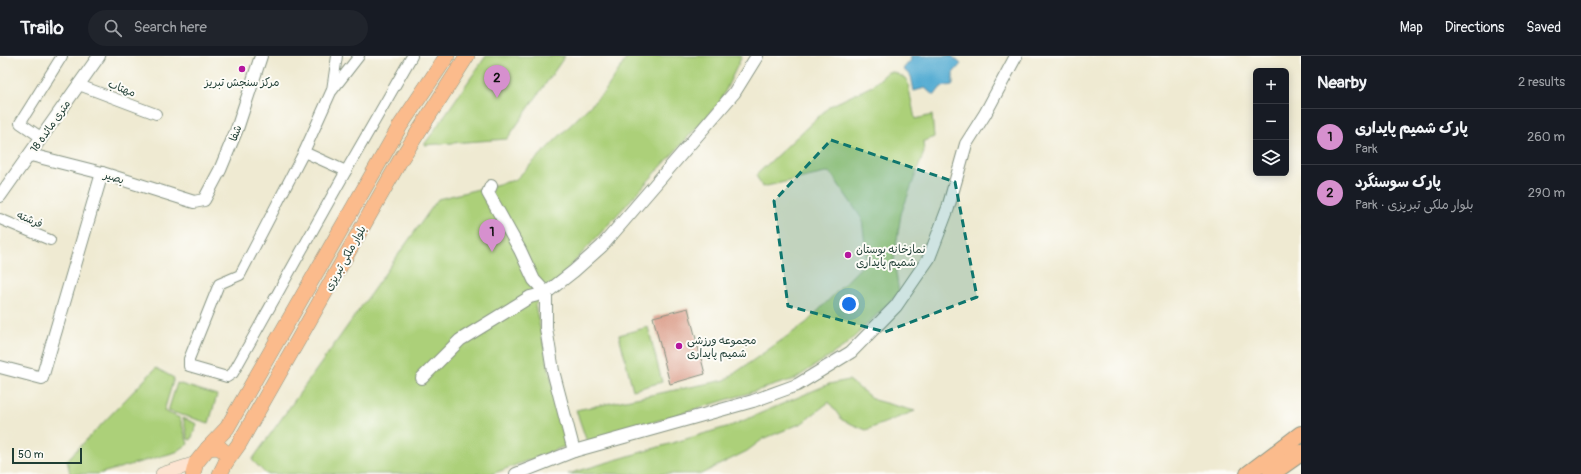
<!DOCTYPE html>
<html lang="en">
<head>
<meta charset="utf-8">
<style>
	:root { --surface:#171b24; --page:#20242c; --text:#f1f3f6; --muted:#9ea1a6; --line:#363941; --accent:#d690ce }
	body { margin:0; font-family:Pangolin,"Playpen Sans Arabic",sans-serif; background:var(--page); color:var(--text) }
	.controls { position:absolute; right:12px; top:12px; display:grid; overflow:hidden; border-radius:6px; box-shadow:0 2px 10px #0003 }
	.controls button { width:36px; height:36px; display:grid; place-items:center; padding:0; border:0; border-bottom:1px solid var(--line); background:var(--surface); color:var(--text); font:20px sans-serif }
	.scale { position:absolute; left:12px; bottom:10px; width:70px; box-sizing:border-box; padding-left:4px; border:2px solid #1f3d34; border-top:0; font-size:11px; line-height:14px; white-space:nowrap; color:#1f3d34; -webkit-text-stroke:3px #fdfcf7; paint-order:stroke }
	.you { position:absolute; left:849px; top:248px; width:14px; height:14px; margin:-10px; border:3px solid #fff; border-radius:50%; background:#1a73e8; box-shadow:0 0 0 6px #1a73e833 }
	.badge { display:grid; place-items:center; width:26px; height:26px; border-radius:50%; background:var(--accent); color:#111; font-size:13px; font-weight:700 }
	.pin { position:absolute; translate:-50% -33px; filter:drop-shadow(0 1px 2px #0008) }
	.pin::after { content:''; position:absolute; top:21px; width:14px; height:12px; background:inherit; clip-path:polygon(0 0,100% 0,50% 100%) }
	.list { margin:0; padding:0; list-style:none }
	h2 { display:flex; justify-content:space-between; align-items:center; height:52px; margin:0; padding:0 16px; font-size:17px }
	h2 small { font-size:13px; font-weight:400; color:var(--muted) }
	.list li { display:grid; grid-template-columns:26px 1fr auto; gap:12px; align-items:center; box-sizing:border-box; height:56px; padding:0 16px; border-top:1px solid var(--line) }
	.list b { display:block; font-size:15px; white-space:nowrap }
	.list p { margin:0; font-size:13px; white-space:nowrap; color:var(--muted) }
	.list em { font-size:13px; font-style:normal; color:var(--muted) }
	.icon { flex:none; width:22px; height:22px; fill:none; stroke:currentColor; stroke-width:2; stroke-linecap:round; stroke-linejoin:round }
	.map { position:relative; flex:none; width:1301px; height:418px; overflow:hidden }
	header { display:flex; align-items:center; gap:24px; box-sizing:border-box; height:56px; padding:0 20px; background:var(--surface); border-bottom:1px solid var(--line) }
	header strong { font-size:19px }
	nav { display:flex; gap:22px; margin-inline-start:auto; font-size:14px }
	.search { width:280px; height:36px; background:var(--page); display:flex; align-items:center; gap:10px; box-sizing:border-box; padding:0 14px; border-radius:22px; color:var(--muted); font-size:15px }
	main { display:flex }
	aside { flex:1; background:var(--surface) }
	.map>svg:first-child { display:block }
	.green { fill:#acd079; stroke:#668656 }
	.water { fill:#57add3; stroke:#3b7584 }
	.building { fill:#d99884 }
	.lines { fill:none; stroke-linecap:round; stroke-linejoin:round }
	.minor-casing { stroke:#879483; stroke-width:12 }
	.tertiary-casing { stroke:#879483; stroke-width:14 }
	.secondary-casing { stroke:#879483; stroke-width:14 }
	.primary-casing { stroke:#879483; stroke-width:16 }
	.trunk-casing { stroke:#879483; stroke-width:18 }
	.minor { stroke:#fff; stroke-width:10 }
	.tertiary { stroke:#fff; stroke-width:12 }
	.secondary { stroke:#fde4d1; stroke-width:13 }
	.primary { stroke:#fbbb8c; stroke-width:15 }
	.trunk { stroke:#fbbb8c; stroke-width:16 }
	.marked { fill:#0f766e; fill-opacity:0.2; stroke:#0f766e; stroke-width:3; stroke-dasharray:8 5; stroke-linejoin:round }
	.poi-dot { fill:#b5179e; stroke:#fdfcf7; stroke-width:1.5 }
	.labels { text-anchor:middle; stroke-width:4; stroke-linejoin:round; paint-order:stroke }
	.poi-label { font-size:11px; fill:#1f3d34; stroke:#fdfcf7; text-anchor:start }
	.street-label { font-size:11px; fill:#1f3d34; stroke:#fdfcf7 }
</style>
</head>
<body>
<header>
<strong>Trailo</strong>
<div class="search"><svg class="icon" aria-label="search" viewBox="0 0 24 24"><circle cx="10" cy="10" r="6"/><path d="M15 15l6 6"/></svg>Search here</div>
<nav><a>Map</a><a>Directions</a><a>Saved</a></nav>
</header>
<main>
<div class="map">
<svg width="1301" height="418" viewBox="0 0 1301 418">
	<rect width="100%" height="100%" fill="#fdfcf7"/>
	<filter id="ink" filterUnits="userSpaceOnUse"><feTurbulence type="fractalNoise" baseFrequency=".025" numOctaves="2"/><feDisplacementMap in="SourceGraphic" scale="8" xChannelSelector="R" yChannelSelector="G"/><feConvolveMatrix kernelMatrix="1 2 1 2 8 2 1 2 1" color-interpolation-filters="sRGB"/></filter>
	<filter id="wash" filterUnits="userSpaceOnUse"><feTurbulence type="fractalNoise" baseFrequency=".012" numOctaves="4" result="noise"/><feDisplacementMap in="SourceGraphic" scale="16" xChannelSelector="R" yChannelSelector="G"/><feGaussianBlur stdDeviation="0.9" result="paint"/><feColorMatrix in="noise" values="0 0 0 0 0 0 0 0 0 0 0 0 0 0 0 0 0 1.4 0 .05"/><feComposite in="paint" operator="in"/></filter>
	<g filter="url(#wash)">
		<rect width="100%" height="100%" fill="#efead2"/>
		<g class="green">
			<path d="M486,0H565L507,83L424,89Z"/>
			<path d="M628,0H742L720,46L535,249L566,390L492,418H266L252,404L438,143L515,124L605,35Z"/>
			<path d="M888,16H893L907,23L915,63L932,59L934,81L923,86L924,96L901,158L894,203L899,237L846,289L795,323L587,386L576,354L725,324L806,267L867,205L862,163L830,116L762,131L756,119L830,50L872,30Z"/>
			<path d="M648,271L662,326L633,334L619,279Z"/>
			<path d="M156,312L174,322L164,355L180,362L188,388L176,396L98,418H70L67,404Z"/>
			<path d="M849,324L874,344L915,355L866,374L842,364L829,346L802,367L763,383L747,395L701,418H568L733,369L829,328Z"/>
			<path d="M177,327L217,339L209,367L168,355Z"/>
			<path d="M183,362L197,368L191,384L188,383Z"/>
		</g>
		<path class="water" d="M910,0H952L961,8L953,17V29L941,31L934,40L925,32L914,35L911,20L903,13L911,4Z"/>
		<g id="blocks">
			<path class="building" d="M688,252L705,318L670,328L653,261Z"/>
		</g>
	</g>
	<g filter="url(#ink)">
		<use href="#blocks" fill-opacity="0" stroke="#879483" stroke-width="1"/>
		<g class="lines">
			<g class="minor-casing">
				<g id="minor">
					<path d="M359,0L331,36L304,96L240,219L219,228L189,303V310L227,321L233,317L346,115L412,0"/>
					<path d="M79,29L156,58"/>
					<path d="M332,34L337,0"/>
					<path d="M42,82L20,67L62,0"/>
					<path d="M304,96L346,115"/>
					<path d="M0,163L50,184"/>
				</g>
			</g>
			<g class="tertiary-casing">
				<g id="tertiary">
					<path d="M31,99L102,117L194,146L204,144L220,114L237,73L261,0"/>
					<path d="M0,140L99,0"/>
					<path d="M0,311L42,322L102,117"/>
					<path d="M422,322L460,284L530,241L546,237L534,224L520,194L488,137L491,130"/>
					<path d="M574,395L553,315L546,272V237L574,215L602,190L734,37L757,0"/>
					<path d="M516,418L574,395L753,345L797,329L851,296L896,250L929,202L948,152L966,88L985,58L1016,0"/>
				</g>
			</g>
			<g class="secondary-casing">
				<path id="secondary" d="M162,418L196,407"/>
			</g>
			<g class="primary-casing">
				<g id="primary">
					<path d="M208,392L227,372L400,70L447,0"/>
					<path d="M226,406L239,388L401,103L467,0"/>
					<path d="M193,418L196,407L208,392L219,391L227,398V404L220,418"/>
				</g>
			</g>
			<g class="trunk-casing">
				<g id="trunk">
					<path d="M1248,418L1301,378"/>
					<path d="M1271,418L1301,397"/>
				</g>
			</g>
			<use href="#minor" class="minor"/>
			<use href="#tertiary" class="tertiary"/>
			<use href="#secondary" class="secondary"/>
			<use href="#primary" class="primary"/>
			<use href="#trunk" class="trunk"/>
		</g>
	</g>
	<path class="marked" d="M831,84L955,126L977,241L885,276L788,250L774,145Z"/>
	<g class="poi-dot">
		<circle cx="242" cy="13" r="4"/>
		<circle cx="848" cy="199" r="4"/>
		<circle cx="679" cy="290" r="4"/>
	</g>
	<g class="labels">
		<g class="poi-label">
			<text x="242" y="30" text-anchor="middle">مرکز سنجش تبریز</text>
			<text x="856" y="197">نمازخانه بوستان<tspan x="856" dy="13">شمیم پایداری</tspan></text>
			<text x="687" y="288">مجموعه ورزشی<tspan x="687" dy="13">شمیم پایداری</tspan></text>
		</g>
		<g class="street-label">
			<text transform="translate(122 32) rotate(21)" y="4">مهتاب</text>
			<text transform="translate(50 70) rotate(-55)" y="4">18 متری مائده</text>
			<text transform="translate(235 77) rotate(-70)" y="4">شفا</text>
			<text transform="translate(114 121) rotate(17)" y="4">بصیر</text>
			<text transform="translate(30 163) rotate(23)" y="4">فرشته</text>
			<text transform="translate(345 202) rotate(-61)" y="4">بلوار ملکى تبریزى</text>
		</g>
	</g>
</svg>
<div class="controls">
<button>+</button>
<button>−</button>
<button><svg class="icon" aria-label="layers" viewBox="0 0 24 24"><path d="M12 4l9 5-9 5-9-5zM3 14l9 5 9-5"/></svg></button>
</div>
<div class="scale">50 m</div>
<div class="you"></div>
<div class="pin badge" style="left:492px;top:196px">1</div>
<div class="pin badge" style="left:497px;top:42px">2</div>
</div>
<aside>
<h2>Nearby<small>2 results</small></h2>
<ul class="list">
<li><span class="badge">1</span><div><b>پارک شمیم پایداری</b><p>Park</p></div><em>260 m</em></li>
<li><span class="badge">2</span><div><b>پارک سوسنگرد</b><p>Park · بلوار ملکى تبریزى</p></div><em>290 m</em></li>
</ul>
</aside>
</main>
</body>
</html>
